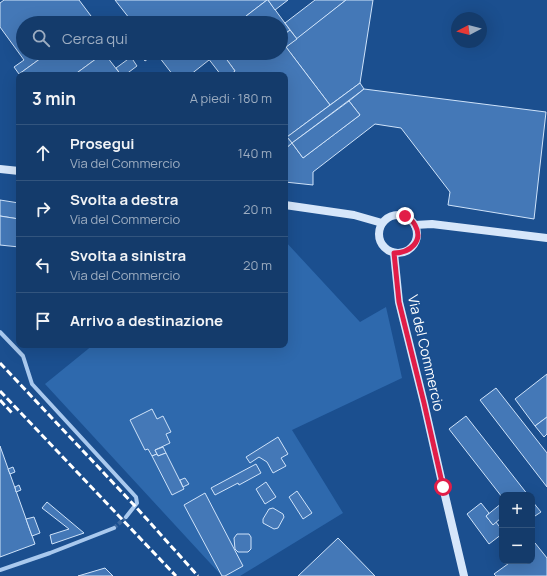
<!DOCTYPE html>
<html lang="it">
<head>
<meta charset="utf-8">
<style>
	:root { --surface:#143b6b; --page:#1d4271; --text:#f1f3f6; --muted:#9dadc1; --line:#33557e }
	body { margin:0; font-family:Manrope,sans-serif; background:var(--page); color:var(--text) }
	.controls { position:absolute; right:12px; bottom:12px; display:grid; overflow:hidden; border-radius:8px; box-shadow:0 4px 16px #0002 }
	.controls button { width:36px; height:36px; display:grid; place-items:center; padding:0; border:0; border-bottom:1px solid var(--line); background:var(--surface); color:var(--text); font:20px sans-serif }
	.compass { position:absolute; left:451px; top:12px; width:36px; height:36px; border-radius:50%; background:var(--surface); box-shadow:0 4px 16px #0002; rotate:263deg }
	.stop { position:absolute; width:12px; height:12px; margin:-9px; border:3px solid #e11d48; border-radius:50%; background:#fff }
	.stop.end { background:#e11d48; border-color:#fff; box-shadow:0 1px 4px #0008 }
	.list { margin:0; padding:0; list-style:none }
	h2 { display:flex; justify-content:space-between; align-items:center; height:52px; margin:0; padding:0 16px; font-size:17px }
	h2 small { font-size:13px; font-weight:400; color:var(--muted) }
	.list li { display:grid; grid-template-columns:26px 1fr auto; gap:12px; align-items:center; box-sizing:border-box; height:56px; padding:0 16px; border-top:1px solid var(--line) }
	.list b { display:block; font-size:15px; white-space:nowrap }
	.list p { margin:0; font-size:13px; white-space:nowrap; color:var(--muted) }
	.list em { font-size:13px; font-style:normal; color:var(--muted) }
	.icon { flex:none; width:22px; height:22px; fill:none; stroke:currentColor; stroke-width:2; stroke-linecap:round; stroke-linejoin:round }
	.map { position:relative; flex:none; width:547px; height:576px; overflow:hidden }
	.search { position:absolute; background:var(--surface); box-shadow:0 4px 16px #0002; left:16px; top:16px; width:272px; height:44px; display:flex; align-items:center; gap:10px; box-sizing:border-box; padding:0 14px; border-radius:22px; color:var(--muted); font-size:15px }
	.panel { position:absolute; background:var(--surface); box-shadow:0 4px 16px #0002; left:16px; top:72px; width:272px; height:276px; border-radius:8px }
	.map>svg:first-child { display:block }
	.green { fill:#2e69ad }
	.building { fill:#4478b7; stroke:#cfe3fa }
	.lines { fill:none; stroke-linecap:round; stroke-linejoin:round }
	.street-tunnel { stroke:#3d69a0; stroke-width:4; stroke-dasharray:4 2; stroke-linecap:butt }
	.street { stroke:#a9c9ee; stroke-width:4 }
	.secondary { stroke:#d6e6fa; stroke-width:8 }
	.rail { stroke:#fff; stroke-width:3; stroke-dasharray:7 3; stroke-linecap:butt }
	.route { stroke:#e11d48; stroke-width:5 }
	.labels { text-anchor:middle; stroke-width:3; stroke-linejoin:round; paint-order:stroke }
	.street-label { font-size:14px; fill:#fff; stroke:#1b4f8f }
</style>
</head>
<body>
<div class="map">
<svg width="547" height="576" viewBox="0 0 547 576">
	<rect width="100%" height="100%" fill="#1b4f8f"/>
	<path class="green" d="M285,241L360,322L386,307L402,378L292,430L343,513L240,576H222L45,384L93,345H285Z"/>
	<g class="building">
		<path d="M4,0H79L94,20L89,23H23V53H48L19,74L14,67L24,60L0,27V3Z"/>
		<path d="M115,0H267L237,23H133Z"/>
		<path d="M267,0H268L290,30L281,37V23H267L264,19L259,23H237Z"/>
		<path d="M268,0H288L275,10Z"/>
		<path d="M315,0H346L297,39L285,23Z"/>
		<path d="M346,0H373L360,83L330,105L286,47Z"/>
		<path d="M290,30L297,39L286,47L330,105L287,137L285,134V75H230L235,71L222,53H281V37Z"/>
		<path d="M48,53H104L74,75H20L19,74Z"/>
		<path d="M104,53L121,75H74Z"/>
		<path d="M139,53H156L145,61Z"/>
		<path d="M156,53H204L209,60L190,75H173Z"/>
		<path d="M204,53H222L235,71L230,75H221Z"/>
		<path d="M131,57L137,66L125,75H121L116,68Z"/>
		<path d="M360,83L364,89L292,143L287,137Z"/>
		<path d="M364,89L546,112L534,219L448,205L450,192L401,128L375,124L313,172V185L285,182V149L292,143L303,158L360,115L349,101Z"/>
		<path d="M349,101L360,115L303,158L292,143Z"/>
		<path d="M287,137L292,143L285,149V139Z"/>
		<path d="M0,200L19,203V219L0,216Z"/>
		<path d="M0,216L19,219V247L0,245Z"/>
		<path d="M547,374V417L535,426L515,399Z"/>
		<path d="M496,388L547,453V487L480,400Z"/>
		<path d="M152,409L157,419L163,416L171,432L166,434L170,443L155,450L157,454L152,456L148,449L145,450L130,420Z"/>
		<path d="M466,416L528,495H502V497L449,429Z"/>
		<path d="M547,417V434L544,437L535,426Z"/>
		<path d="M278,437L288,454L281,458L286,466L273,473L267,462L259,457L250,463L246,457Z"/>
		<path d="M0,446L35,544L0,557Z"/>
		<path d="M163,447L166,453L158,456L155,450Z"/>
		<path d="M166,453L184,489L172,495L152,456L157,454L158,456Z"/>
		<path d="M256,464L261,473L239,485L238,483L215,495L211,488Z"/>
		<path d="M13,467L15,472L10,474L8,469Z"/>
		<path d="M185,478L189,484L183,487L180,480Z"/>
		<path d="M266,482L276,497L265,504L256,489Z"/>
		<path d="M19,485L21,490L16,492L15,487Z"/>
		<path d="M297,491L312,513L303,519L289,497Z"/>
		<path d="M205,493L243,566L225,576H222L184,505Z"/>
		<path d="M532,501L541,512L532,518Z"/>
		<path d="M47,502L84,533L52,544L50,535L69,529L42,508Z"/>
		<path d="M481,503L489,513L486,516L493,525L496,522L502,530V534L489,544L467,514Z"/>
		<path d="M502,503V520L501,518L493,525L486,516Z"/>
		<path d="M273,508L283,514L284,517L278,528L274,529L263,523V519L269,509Z"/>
		<path d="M34,517L40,533L32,536L26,519Z"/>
		<path d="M237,534H249L251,537V549L248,552H238L235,549L234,538Z"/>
		<path d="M338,538L375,576H298Z"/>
		<path d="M535,543L547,558V576H496L494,574L512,561H532V546Z"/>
		<path d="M105,568L113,576H78Z"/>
	</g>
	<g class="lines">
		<path class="street-tunnel" d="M114,528L126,517"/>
		<g class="street">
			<path d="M0,332L23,356L32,384L136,497L137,503L126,517"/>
			<path d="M0,570L50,553L114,528"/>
		</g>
		<g class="secondary">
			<path d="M0,169L19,171"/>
			<path d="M285,205L354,215L382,223"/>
			<circle cx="398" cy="234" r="19"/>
			<path d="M415,225L432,224L547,238"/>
			<path d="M394,253L399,302L424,403L443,487L464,576"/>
		</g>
		<g class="rail">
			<path d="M0,363L135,506L198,576"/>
			<path d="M0,391L176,576"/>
			<path d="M0,400L12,413"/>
		</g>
	</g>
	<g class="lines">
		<path class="route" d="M405,216C409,218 413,221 415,225C424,241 410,253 394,253L399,302L424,403L443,487"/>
	</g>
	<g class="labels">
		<g class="street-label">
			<text transform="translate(426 353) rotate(77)" y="5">Via del Commercio</text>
		</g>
	</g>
</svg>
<div class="controls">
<button>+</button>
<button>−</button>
</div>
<svg class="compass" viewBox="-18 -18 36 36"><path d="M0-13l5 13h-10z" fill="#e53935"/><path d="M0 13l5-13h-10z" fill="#9dadc1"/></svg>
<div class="stop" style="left:443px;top:487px"></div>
<div class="stop end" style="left:405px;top:216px"></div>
<div class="search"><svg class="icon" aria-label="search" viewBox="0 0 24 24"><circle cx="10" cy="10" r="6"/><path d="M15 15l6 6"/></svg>Cerca qui</div>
<section class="panel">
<h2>3 min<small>A piedi · 180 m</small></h2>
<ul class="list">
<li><svg class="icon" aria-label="ahead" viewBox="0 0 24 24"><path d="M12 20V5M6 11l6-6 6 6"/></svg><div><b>Prosegui</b><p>Via del Commercio</p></div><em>140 m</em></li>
<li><svg class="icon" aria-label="right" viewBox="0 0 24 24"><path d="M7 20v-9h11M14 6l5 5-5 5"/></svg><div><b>Svolta a destra</b><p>Via del Commercio</p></div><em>20 m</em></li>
<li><svg class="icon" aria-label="left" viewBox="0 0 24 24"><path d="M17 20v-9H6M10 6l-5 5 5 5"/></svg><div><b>Svolta a sinistra</b><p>Via del Commercio</p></div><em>20 m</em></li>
<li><svg class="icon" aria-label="arrive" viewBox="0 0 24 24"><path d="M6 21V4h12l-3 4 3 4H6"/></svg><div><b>Arrivo a destinazione</b></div></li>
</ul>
</section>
</div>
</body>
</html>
